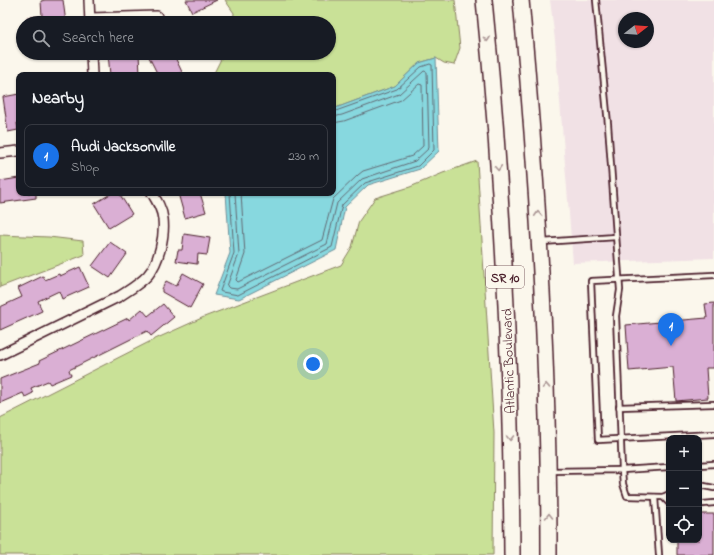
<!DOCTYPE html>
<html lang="en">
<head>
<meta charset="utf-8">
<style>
	:root { --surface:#171b24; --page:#20242c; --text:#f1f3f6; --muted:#9ea1a6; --line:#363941; --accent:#1a73e8 }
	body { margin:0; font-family:"Indie Flower",sans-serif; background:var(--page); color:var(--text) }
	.controls { position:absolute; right:12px; bottom:12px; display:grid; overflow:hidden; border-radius:8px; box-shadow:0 1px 3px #0004 }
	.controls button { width:36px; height:36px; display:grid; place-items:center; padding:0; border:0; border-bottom:1px solid var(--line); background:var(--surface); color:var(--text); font:20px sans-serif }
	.compass { position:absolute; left:618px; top:12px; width:36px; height:36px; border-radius:50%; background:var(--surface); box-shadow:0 1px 3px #0004; rotate:73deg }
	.you { position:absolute; left:313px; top:364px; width:14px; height:14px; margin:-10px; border:3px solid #fff; border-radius:50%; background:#1a73e8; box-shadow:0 0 0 6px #1a73e833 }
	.badge { display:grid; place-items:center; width:26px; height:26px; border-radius:50%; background:var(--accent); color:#fff; font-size:13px; font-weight:700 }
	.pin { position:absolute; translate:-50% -33px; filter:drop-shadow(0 1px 2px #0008) }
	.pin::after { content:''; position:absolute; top:21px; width:14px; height:12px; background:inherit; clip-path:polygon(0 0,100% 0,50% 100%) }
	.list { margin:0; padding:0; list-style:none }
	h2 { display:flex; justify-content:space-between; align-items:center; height:52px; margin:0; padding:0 16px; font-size:17px }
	h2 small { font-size:13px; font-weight:400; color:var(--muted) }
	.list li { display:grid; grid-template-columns:26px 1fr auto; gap:12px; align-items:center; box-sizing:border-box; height:64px; margin:0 8px 8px; padding:0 8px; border:1px solid var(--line); border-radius:8px }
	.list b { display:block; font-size:15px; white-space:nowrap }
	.list p { margin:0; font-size:13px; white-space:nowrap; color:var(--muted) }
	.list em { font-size:13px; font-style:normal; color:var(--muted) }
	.icon { flex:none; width:22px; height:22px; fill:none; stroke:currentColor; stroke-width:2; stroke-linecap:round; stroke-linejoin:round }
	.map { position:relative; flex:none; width:714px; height:555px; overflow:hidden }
	.search { position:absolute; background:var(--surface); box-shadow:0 1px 3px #0004; left:16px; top:16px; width:320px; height:44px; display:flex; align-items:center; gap:10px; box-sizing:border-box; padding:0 14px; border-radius:22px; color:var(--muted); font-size:15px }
	.panel { position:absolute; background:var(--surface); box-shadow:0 1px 3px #0004; left:16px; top:72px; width:320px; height:124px; border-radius:8px }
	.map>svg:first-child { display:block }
	.built { fill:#f1e1e5; fill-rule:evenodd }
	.green { fill:#c9e197; stroke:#8a8061 }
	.water { fill:#87d8df; stroke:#6f8e97 }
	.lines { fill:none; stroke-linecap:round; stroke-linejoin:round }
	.shore { stroke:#626973; stroke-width:1 }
	.building { fill:#daafd4; stroke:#4a1f2b }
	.service-casing { stroke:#4a1f2b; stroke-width:8 }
	.minor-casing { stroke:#4a1f2b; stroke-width:12 }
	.trunk-casing { stroke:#4a1f2b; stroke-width:18 }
	.service { stroke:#fbf7ec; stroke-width:4.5 }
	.minor { stroke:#fbf7ec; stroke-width:9 }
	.trunk { stroke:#fbf7ec; stroke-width:15 }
	.oneway { stroke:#ab9695 }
	.labels { text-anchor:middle; stroke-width:3; stroke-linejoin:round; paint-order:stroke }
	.shield { fill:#fbf7ec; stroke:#7f6065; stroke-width:1 }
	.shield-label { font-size:13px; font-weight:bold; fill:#4a1f2b }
	.street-label { font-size:14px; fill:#4a1f2b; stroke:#fbf7ec }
</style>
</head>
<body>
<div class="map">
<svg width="714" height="555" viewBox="0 0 714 555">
	<rect width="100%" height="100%" fill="#fbf7ec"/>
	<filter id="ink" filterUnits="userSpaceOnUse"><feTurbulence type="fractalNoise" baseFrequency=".025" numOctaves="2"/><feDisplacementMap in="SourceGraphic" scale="8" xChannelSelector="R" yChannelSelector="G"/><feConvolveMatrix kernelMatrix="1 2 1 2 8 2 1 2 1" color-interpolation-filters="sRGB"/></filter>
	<g filter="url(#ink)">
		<path class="built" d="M550,0H714V258L573,263L555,40ZM624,18H648V42H624Z"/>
		<g class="green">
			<path d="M225,0H455L460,48L454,65L444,63L436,58L419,63L395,86L333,109V75H213L224,53H329V23H233L234,13Z"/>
			<path d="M477,161L494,433L493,555H0V418L153,340L204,317L341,265L352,247L359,221L375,198L410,187L443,173Z"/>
			<path d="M0,235L49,237L83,241L84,255L0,287Z"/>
		</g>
		<path class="water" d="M436,58L439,151L420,169L368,185L345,207L336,250L239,299L214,295L230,253L226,193H333V109L395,86L419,63Z"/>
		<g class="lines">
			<g class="shore">
				<path d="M230,193L234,253L220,291L222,292L238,295L332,247L342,205L365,183L418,166L434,150L432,65L430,64L421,67L397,89L333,112"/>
				<path d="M235,193L239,254L227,286L229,288L237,289L327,244L337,203L362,179L415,161L429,148L427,72L424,71L399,94L342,115L333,117"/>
				<path d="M241,193L245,254L236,280L238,282L322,240L333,199L358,175L363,171L412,156L423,146L422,85L419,84L401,100L344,121L333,123"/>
			</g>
		</g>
		<g class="building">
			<path d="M45,0H63L66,23H27V17L42,16L41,1Z"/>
			<path d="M186,0H217L192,12Z"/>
			<path d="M108,53H139L140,75H110Z"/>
			<path d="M147,53H173L182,72L176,75H158Z"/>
			<path d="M19,94V123H17L18,130L8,132L3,97Z"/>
			<path d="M19,178V193H36V198L0,203V181Z"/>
			<path d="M112,193H119L132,214L109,228L94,204Z"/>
			<path d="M178,193H200L206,212L185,218Z"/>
			<path d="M184,234L210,238L207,255L198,254L197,264L176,261L178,250H182Z"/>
			<path d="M110,242L127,254L110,278L92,266Z"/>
			<path d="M80,267L89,287L62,299L59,291L38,301L42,311L0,330V307L22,297L18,288L43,276L45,280L59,274L60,276Z"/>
			<path d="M183,273L203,284L190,308L162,292V289L166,281L176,286Z"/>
			<path d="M714,303V368H706L708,398L676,401L673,367L629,371L626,325L707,318L705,304Z"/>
			<path d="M163,304L174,317L151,336L147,331L69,370L71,375L50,384L48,381L31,388L33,393L25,397L23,393L0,403V379L40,363L39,361L128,318L129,320L142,309L148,316Z"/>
			<path d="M699,514H714V555H677V540H699Z"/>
		</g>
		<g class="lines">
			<g class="service-casing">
				<g id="service">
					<path d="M596,0L608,124L620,290L616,316L622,470L669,467"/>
					<path d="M542,242L616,237"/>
					<path d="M714,275L591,281L598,440L714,434"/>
					<path d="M619,407L714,404"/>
					<path d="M699,465L714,464"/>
					<path d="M550,471L622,470L623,484L627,496L663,497L669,494"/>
					<path d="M699,485L714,488"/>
					<path d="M655,497L659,555"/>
					<path d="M663,497L669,503"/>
					<path d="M703,504L714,503"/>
				</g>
			</g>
			<g class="minor-casing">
				<g id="minor">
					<path d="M89,0L90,23"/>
					<path d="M90,18L157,16"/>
					<path d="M91,53L92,75"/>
					<path d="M0,153L19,151"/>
					<path d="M0,355L120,296C129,290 140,284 148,275C159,262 165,236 163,219C162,209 157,201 152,193"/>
				</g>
			</g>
			<g class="trunk-casing">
				<g id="trunk">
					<path d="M484,0C503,184 511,370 512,555"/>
					<path d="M521,0C538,185 549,370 549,555"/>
				</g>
			</g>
			<use href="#service" class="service"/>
			<use href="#minor" class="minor"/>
			<use href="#trunk" class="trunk"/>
		</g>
		<defs><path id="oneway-chevron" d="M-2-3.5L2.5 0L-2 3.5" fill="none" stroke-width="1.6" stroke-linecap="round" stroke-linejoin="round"/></defs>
		<g class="oneway">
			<use href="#oneway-chevron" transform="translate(487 39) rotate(85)"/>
			<use href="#oneway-chevron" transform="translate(498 168) rotate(86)"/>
			<use href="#oneway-chevron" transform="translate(538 214) rotate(-93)"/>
			<use href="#oneway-chevron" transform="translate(546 386) rotate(-92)"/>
			<use href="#oneway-chevron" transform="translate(510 438) rotate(89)"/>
			<use href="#oneway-chevron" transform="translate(549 516) rotate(-90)"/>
		</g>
	</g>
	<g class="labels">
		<rect class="shield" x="486" y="266" width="38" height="22" rx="3"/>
		<g class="shield-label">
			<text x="505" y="282">SR 10</text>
		</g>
		<g class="street-label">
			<text transform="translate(508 361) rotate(-92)" y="5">Atlantic Boulevard</text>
		</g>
	</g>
</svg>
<div class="controls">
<button>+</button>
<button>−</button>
<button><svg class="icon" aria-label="locate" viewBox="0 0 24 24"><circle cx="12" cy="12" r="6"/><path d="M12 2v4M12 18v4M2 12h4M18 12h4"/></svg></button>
</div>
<svg class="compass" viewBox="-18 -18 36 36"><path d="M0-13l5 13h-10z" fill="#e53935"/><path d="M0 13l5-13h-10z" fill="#9ea1a6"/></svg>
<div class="you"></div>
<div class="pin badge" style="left:671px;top:346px">1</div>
<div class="search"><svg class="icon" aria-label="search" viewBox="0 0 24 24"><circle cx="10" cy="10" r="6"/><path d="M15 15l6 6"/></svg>Search here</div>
<section class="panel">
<h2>Nearby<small></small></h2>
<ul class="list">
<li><span class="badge">1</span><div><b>Audi Jacksonville</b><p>Shop</p></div><em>230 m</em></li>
</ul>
</section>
</div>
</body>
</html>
